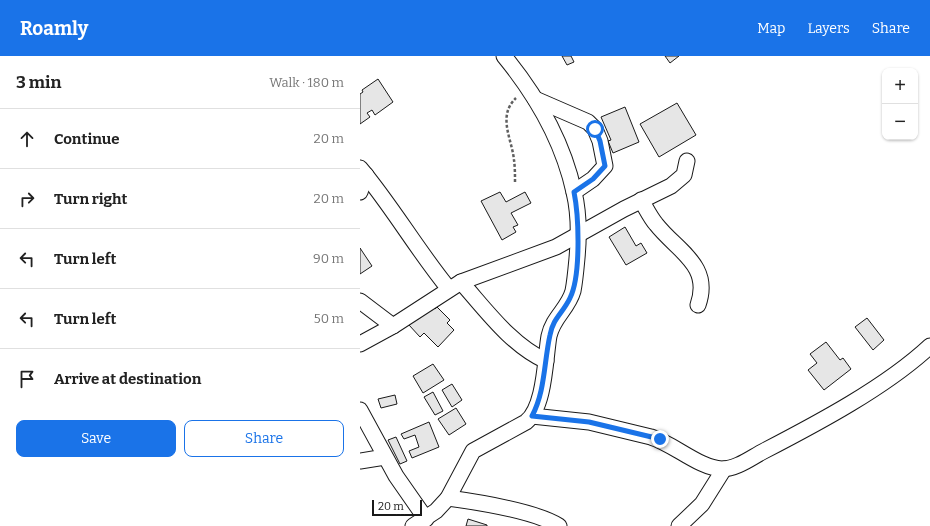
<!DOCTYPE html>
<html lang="en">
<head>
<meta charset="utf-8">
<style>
	:root { --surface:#fff; --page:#f2f2f2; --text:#222; --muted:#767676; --line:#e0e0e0; --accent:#1a73e8 }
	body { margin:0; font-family:Bitter,serif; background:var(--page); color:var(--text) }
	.controls { position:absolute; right:12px; top:12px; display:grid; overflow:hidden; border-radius:8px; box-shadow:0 1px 3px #0004 }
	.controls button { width:36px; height:36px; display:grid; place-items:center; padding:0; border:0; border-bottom:1px solid var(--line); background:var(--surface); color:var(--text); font:20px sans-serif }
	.scale { position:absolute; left:12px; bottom:10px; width:50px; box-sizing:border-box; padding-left:4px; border:2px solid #1a1a1a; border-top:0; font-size:11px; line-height:14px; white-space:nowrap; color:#1a1a1a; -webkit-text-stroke:3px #fff; paint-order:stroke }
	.stop { position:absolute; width:12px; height:12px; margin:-9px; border:3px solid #1a73e8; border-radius:50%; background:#fff }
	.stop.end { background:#1a73e8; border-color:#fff; box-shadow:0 1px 4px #0008 }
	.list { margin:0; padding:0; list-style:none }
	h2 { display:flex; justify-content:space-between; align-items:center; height:52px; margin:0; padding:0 16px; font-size:17px }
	h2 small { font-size:13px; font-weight:400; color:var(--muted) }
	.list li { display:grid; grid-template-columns:26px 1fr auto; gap:12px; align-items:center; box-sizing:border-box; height:60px; padding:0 16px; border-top:1px solid var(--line) }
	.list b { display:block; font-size:15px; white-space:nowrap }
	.list em { font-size:13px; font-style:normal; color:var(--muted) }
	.actions { display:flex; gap:8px; padding:12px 16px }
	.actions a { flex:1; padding:9px 0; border:1px solid var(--accent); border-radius:8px; text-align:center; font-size:14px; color:var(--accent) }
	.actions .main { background:var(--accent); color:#fff }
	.icon { flex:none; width:22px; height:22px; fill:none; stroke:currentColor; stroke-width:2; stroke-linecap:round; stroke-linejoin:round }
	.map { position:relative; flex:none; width:570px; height:470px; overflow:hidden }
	header { display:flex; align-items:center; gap:24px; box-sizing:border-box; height:56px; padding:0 20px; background:var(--accent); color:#fff }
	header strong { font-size:19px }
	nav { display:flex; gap:22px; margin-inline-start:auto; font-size:14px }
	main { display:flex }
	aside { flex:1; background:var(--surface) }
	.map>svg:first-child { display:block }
	.building { fill:#e6e6e6; stroke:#1a1a1a }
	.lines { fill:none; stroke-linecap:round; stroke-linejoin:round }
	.street-casing { stroke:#1a1a1a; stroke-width:17 }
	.path { stroke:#5f5f5f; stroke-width:2.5; stroke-dasharray:3 2; stroke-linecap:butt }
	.street { stroke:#fff; stroke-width:15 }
	.route { stroke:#1a73e8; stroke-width:5 }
</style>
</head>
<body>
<header>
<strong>Roamly</strong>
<nav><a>Map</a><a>Layers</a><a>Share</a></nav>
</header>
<main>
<aside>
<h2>3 min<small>Walk · 180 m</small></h2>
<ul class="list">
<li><svg class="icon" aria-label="ahead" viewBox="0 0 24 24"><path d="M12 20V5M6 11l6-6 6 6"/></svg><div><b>Continue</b></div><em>20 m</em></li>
<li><svg class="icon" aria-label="right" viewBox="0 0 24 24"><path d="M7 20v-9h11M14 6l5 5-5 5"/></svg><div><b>Turn right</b></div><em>20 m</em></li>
<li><svg class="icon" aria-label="left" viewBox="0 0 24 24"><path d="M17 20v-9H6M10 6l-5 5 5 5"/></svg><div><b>Turn left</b></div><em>90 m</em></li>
<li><svg class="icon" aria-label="left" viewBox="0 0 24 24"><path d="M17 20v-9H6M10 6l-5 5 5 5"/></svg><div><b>Turn left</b></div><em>50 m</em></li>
<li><svg class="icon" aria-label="arrive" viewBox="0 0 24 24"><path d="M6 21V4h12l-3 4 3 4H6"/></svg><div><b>Arrive at destination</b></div></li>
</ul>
<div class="actions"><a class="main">Save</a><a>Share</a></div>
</aside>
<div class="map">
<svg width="570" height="470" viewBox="0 0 570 470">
	<rect width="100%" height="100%" fill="#fff"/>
	<g class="building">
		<path d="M202,0H211L214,6L207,9Z"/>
		<path d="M305,0H319L310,7Z"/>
		<path d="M18,23L33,46L15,59L12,54L7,57L10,61L0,68V38L3,36L2,34Z"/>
		<path d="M317,47L336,79L299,101L280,68Z"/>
		<path d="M265,51L279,86L253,97L248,85L251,84L241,61Z"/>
		<path d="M140,136L146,146L165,136L171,147L151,157L158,169L153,171L156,176L142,184L121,145Z"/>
		<path d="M265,171L276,190L281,187L287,197L266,209L249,181Z"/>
		<path d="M0,192L12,210L0,218Z"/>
		<path d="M70,248L75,253L77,251L90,264L87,267L94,274L78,291L64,277L60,281L49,269Z"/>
		<path d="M507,262L524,284L513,294L495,271Z"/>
		<path d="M466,286L480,304L483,302L491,313L464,334L448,314L457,307L450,298Z"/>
		<path d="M73,308L84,324L63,337L53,320Z"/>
		<path d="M92,328L102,344L92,351L82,334Z"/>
		<path d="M73,336L83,355L75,359L64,341Z"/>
		<path d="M35,339L37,348L21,352L18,343Z"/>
		<path d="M96,352L106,368L89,379L78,363Z"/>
		<path d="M69,366L79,391L52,402L49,395L59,391L55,379L44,383L41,378Z"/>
		<path d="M36,381L47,405L40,408L28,384Z"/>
		<path d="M108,463L127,469V470H106Z"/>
	</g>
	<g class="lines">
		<g class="street-casing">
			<g id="street">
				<path d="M175,43L228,66L235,73L240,85L245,110L233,123L214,136"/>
				<path d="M0,112C32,150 57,194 89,233"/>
				<path d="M0,136L6,119"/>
				<path d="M281,144C286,152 290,161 296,168C317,195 352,209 338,249"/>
				<path d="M101,226C126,254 151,289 186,305"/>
				<path d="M0,245L33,270"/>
				<path d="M0,288L33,270L101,226L196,191L264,153L311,130L324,119L327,105"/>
				<path d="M0,354L36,420L66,463"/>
				<path d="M172,360L229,366L291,381C314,388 339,412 362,413C377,413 392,401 404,395C458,367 526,331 570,290"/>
				<path d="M0,405L25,401"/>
				<path d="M88,442C117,446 175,455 199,470"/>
				<path d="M53,470L76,455L88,442L113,395L166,366C185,351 185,303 189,280C193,261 208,253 213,235C215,225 216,213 217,202C219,181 219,157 214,136C203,86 176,39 144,0"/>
				<path d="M319,470L342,448L364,413"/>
			</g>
		</g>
		<path class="path" d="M155,126C155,119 155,111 154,104C152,83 137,60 156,42"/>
		<use href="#street" class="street"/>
	</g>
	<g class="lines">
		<path class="route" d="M235,73L240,85L245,110L233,123L214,136C219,161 221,220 210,242C203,257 193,262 190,279C184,306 185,336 172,360L229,366L300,383"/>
	</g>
</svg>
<div class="controls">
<button>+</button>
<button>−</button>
</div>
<div class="scale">20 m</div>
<div class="stop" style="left:235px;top:73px"></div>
<div class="stop end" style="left:300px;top:383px"></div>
</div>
</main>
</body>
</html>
